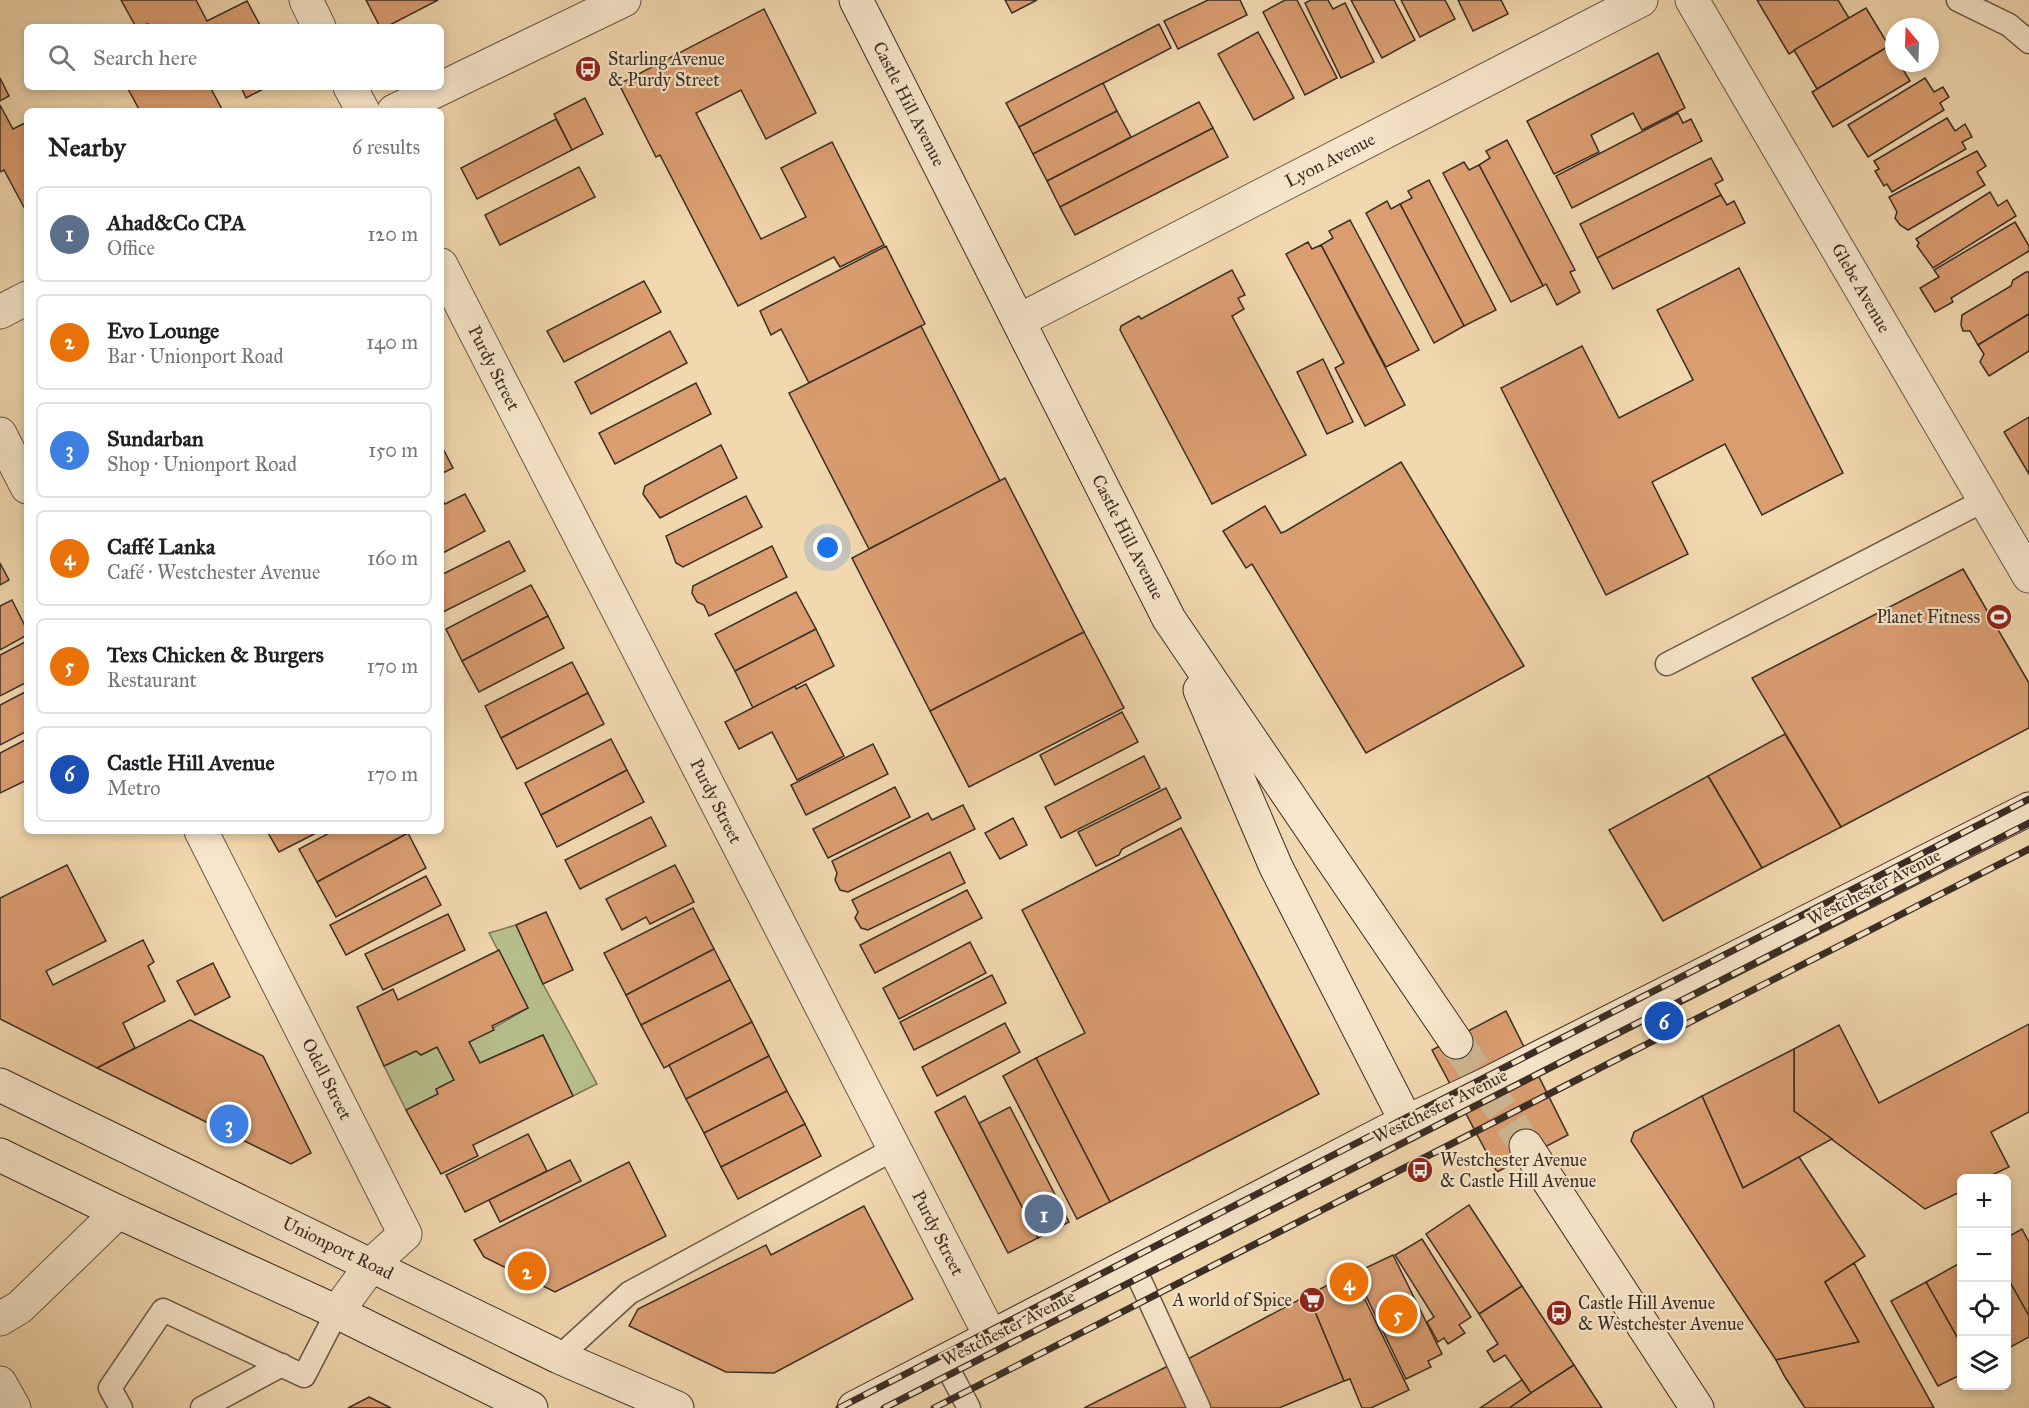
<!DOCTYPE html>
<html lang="en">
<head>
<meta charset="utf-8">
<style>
	:root { --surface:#fff; --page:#f2f2f2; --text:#202124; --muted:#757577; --line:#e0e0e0; --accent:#b45309 }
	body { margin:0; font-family:"IM FELL Great Primer",serif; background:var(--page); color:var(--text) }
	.controls { position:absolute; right:18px; bottom:18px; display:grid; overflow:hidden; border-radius:9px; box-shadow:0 3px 9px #0003 }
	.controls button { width:54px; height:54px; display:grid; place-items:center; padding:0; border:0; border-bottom:2px solid var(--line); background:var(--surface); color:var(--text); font:30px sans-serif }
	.compass { position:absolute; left:1885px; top:18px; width:54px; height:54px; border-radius:50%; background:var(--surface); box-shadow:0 3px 9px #0003; rotate:341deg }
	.you { position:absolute; left:828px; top:548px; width:21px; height:21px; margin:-15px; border:4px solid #fff; border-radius:50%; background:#1a73e8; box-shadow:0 0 0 9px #1a73e833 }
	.badge { display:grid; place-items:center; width:39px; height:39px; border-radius:50%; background:var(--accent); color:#fff; font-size:20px; font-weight:700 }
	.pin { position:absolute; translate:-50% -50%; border:3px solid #fff; box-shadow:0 2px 6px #0006 }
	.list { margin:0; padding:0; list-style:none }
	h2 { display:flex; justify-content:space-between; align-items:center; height:78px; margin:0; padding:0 24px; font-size:26px }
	h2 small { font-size:20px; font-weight:400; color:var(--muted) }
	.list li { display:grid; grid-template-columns:39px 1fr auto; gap:18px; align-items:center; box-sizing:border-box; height:96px; margin:0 12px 12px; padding:0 12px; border:2px solid var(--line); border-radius:9px }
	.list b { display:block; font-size:22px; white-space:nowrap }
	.list p { margin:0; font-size:20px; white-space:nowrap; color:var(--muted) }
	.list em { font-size:20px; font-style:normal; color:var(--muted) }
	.icon { flex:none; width:33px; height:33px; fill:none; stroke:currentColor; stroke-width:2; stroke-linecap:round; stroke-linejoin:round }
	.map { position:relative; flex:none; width:2029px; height:1408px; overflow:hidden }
	.search { position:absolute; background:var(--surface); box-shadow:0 3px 9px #0003; left:24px; top:24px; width:420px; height:66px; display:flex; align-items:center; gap:15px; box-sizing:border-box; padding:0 21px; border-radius:9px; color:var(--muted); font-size:22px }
	.panel { position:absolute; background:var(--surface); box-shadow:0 3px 9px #0003; left:24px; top:108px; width:420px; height:726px; border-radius:9px }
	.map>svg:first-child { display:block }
	.green { fill:#b7bf8d; stroke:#787658; stroke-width:1.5 }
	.building { fill:#da9d70; stroke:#3a2d24; stroke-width:1.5 }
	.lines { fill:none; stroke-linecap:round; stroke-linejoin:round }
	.secondary-tunnel { stroke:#cdb693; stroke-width:33; stroke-dasharray:33 16; stroke-linecap:butt }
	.lane-casing { stroke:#685847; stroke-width:25 }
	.street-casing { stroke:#685847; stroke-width:35 }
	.secondary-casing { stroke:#3a2d24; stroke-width:35 }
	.lane { stroke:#f7e6cb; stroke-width:22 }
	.street { stroke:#f7e6cb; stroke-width:33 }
	.secondary { stroke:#f7e6cb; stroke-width:33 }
	.rail-casing { stroke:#3a2d24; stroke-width:7 }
	.rail { stroke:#f7e6cb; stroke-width:4.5; stroke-dasharray:14; stroke-linecap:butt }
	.labels { text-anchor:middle; stroke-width:4.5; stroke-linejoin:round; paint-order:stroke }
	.poi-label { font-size:18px; fill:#3a2d24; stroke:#f7e6cb; text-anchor:start }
	.street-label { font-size:18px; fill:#3a2d24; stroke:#f7e6cb }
</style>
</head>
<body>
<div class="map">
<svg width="2029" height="1408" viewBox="0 0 2029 1408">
	<rect width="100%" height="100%" fill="#f2d8af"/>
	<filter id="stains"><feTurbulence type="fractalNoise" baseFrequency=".00333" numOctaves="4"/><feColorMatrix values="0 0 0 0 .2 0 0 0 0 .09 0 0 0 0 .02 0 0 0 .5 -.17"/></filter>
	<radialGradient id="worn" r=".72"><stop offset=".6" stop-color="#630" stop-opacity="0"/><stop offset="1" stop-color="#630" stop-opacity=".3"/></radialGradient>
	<g class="green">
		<path d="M516,925L543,984L597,1084L573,1096L543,1035L480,1063L469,1042L528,1008L489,933Z"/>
		<path d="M437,1047L454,1080L436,1089L438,1094L406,1110L384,1066L416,1051L421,1055Z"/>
	</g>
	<g class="building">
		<path d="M121,0H196L207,21L247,1L261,27H149L148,24L136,27Z"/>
		<path d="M366,0H438L386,27H380Z"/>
		<path d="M1005,0H1037L1012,13Z"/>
		<path d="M1208,0H1240L1247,15L1178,49L1164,21Z"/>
		<path d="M1285,0H1297L1337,78L1305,95L1263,12Z"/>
		<path d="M1311,0H1328L1333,9L1345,3L1374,62L1341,78L1305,3Z"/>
		<path d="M1351,0H1394L1415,40L1382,58Z"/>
		<path d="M1401,0H1445L1455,19L1420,37Z"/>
		<path d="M1458,0H1501L1508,14L1473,31Z"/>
		<path d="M1757,0H1838L1849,18L1789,54Z"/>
		<path d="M1866,8L1889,46L1817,89L1794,50Z"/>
		<path d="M764,9L816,113L766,139L741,90L696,113L761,239L806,217L781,168L832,142L884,245L840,267L834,257L738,306L660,155L656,157L619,84Z"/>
		<path d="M1159,24L1171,48L1019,127L1006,103Z"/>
		<path d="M1258,32L1294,98L1254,120L1218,54Z"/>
		<path d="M1889,46L1894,54V63H1899L1910,81L1833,127L1812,92Z"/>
		<path d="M1658,53L1685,108L1642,130L1633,113L1591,135L1599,152L1554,174L1527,121Z"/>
		<path d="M0,78L9,96L0,101Z"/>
		<path d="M1925,78L1934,92L1943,87L1949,97L1940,103L1944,110L1868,157L1848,125Z"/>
		<path d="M1103,83L1117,111L1033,154L1019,127Z"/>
		<path d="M127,87H210L223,111H140Z"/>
		<path d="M241,87H267L246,98Z"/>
		<path d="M585,98L603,134L572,150L554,114Z"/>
		<path d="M1199,102L1213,128L1060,207L1047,181Z"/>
		<path d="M0,105L13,129L27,122V213L4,170L0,172Z"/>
		<path d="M1117,111L1131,137L1047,181L1033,154Z"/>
		<path d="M1678,113L1683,123L1691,119L1702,141L1572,208L1556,176Z"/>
		<path d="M1947,118L1955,131L1965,124L1972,137L1962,142L1966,149L1892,192L1887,184L1884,186L1875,171L1879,169L1874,161Z"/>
		<path d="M556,119L572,150L477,199L461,168Z"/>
		<path d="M1213,128L1228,157L1075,235L1060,207Z"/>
		<path d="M1507,140L1575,270L1570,272L1580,292L1557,305L1546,284L1543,286L1479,165L1490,158L1486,151Z"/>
		<path d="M1977,151L1986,166L1977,172L1985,185L1908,230L1900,225L1895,218L1897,212L1889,197Z"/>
		<path d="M1711,158L1723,180L1715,184L1721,195L1597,258L1580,224Z"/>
		<path d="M1464,162L1469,170L1479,165L1543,286L1511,302L1443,173Z"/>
		<path d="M579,167L595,197L500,245L485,215Z"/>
		<path d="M1429,180L1496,310L1464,326L1400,204L1412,198L1408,191Z"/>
		<path d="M1990,192L1998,206L2007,200L2016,216L1933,268L1917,246L1919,243L1916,239Z"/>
		<path d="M1721,195L1727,205L1734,201L1745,223L1613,289L1597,258Z"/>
		<path d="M1387,201L1391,209L1400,204L1464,326L1434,343L1366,213Z"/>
		<path d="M1350,220L1419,350L1386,367L1321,245L1333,238L1329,231Z"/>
		<path d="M2015,222L2029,246V251L1951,298L1953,302L1935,312L1920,288L1939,277L1934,270Z"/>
		<path d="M1308,242L1312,249L1321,245L1405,405L1365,426L1335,368L1344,363L1286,254Z"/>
		<path d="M886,246L925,324L809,383L781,329L771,335L760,311Z"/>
		<path d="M1739,268L1843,473L1762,515L1725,444L1652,482L1688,554L1606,595L1501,388L1582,346L1619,418L1693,380L1657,310Z"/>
		<path d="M1232,270L1245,295L1238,298L1244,309L1232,316L1306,455L1212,504L1120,330L1121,326L1139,316L1141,319Z"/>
		<path d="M2026,272H2029V314L1978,345L1970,331H1963L1961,325L1962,315L2011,286L2013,280Z"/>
		<path d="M644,281L661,312L564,362L547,331Z"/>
		<path d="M2029,314V351L1989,376L1980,362L1984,354L1978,345Z"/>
		<path d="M921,326L1000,481L869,549L789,393Z"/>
		<path d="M670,331L687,363L591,414L575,382Z"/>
		<path d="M1323,359L1353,422L1327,434L1297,372Z"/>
		<path d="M696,383L711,414L615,464L599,433Z"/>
		<path d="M2029,417V474L2004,432Z"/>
		<path d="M441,445L453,468L441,474Z"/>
		<path d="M721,445L737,478L660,518L643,494L645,486Z"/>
		<path d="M1401,462L1524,666L1366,753L1252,564L1246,568L1223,531L1265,506L1281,533L1286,531Z"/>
		<path d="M1005,478L1084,632L930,711L852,558Z"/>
		<path d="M465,494L485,531L441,554V499L445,504Z"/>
		<path d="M746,496L762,527L683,567L676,563L666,536Z"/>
		<path d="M509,541L525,571L441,613V575Z"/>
		<path d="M772,546L787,577L709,616L704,605L697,602L692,593L693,586Z"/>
		<path d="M0,563L9,580L0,585Z"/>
		<path d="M1963,569L2029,683V728L1841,827L1752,678Z"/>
		<path d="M531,585L548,616L462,661L446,629Z"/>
		<path d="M796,592L816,629L735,671L715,634Z"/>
		<path d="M12,600L27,630V635L0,650V606Z"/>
		<path d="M548,616L564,648L479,692L462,661Z"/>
		<path d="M816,629L834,666L753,708L735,671Z"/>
		<path d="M1084,632L1124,708L969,787L930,711Z"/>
		<path d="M27,641V682L0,696V655Z"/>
		<path d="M572,662L588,693L501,738L485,706Z"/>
		<path d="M806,684L844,756L797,780L772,732L739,749L725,722L795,686L796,689Z"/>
		<path d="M27,691V731L0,745V705Z"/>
		<path d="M588,693L604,724L517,769L501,738Z"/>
		<path d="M1122,712L1138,742L1055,785L1040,755Z"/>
		<path d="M1785,734L1841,827L1762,868L1708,776Z"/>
		<path d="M27,739V780L0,793V753Z"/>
		<path d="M611,739L627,770L541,815L525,783Z"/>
		<path d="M873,744L888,774L806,815L791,785Z"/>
		<path d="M1144,756L1160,788L1061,838L1045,807Z"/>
		<path d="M627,770L644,802L557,847L541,815Z"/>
		<path d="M1708,776L1762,868L1663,921L1609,830Z"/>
		<path d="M895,787L910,817L828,858L813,829Z"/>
		<path d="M1166,788L1181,818L1122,849L1119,855L1096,866L1078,832Z"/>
		<path d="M963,805L975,829L848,892L840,890L835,880L837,873L832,861L928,813L932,820Z"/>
		<path d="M651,817L666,846L580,889L565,860Z"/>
		<path d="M1013,818L1027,845L1000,859L985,833Z"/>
		<path d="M1181,828L1319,1094L1110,1202L1036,1058L1085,1033L1022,910Z"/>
		<path d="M267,831H320L279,852Z"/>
		<path d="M333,831H406L408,833L317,882L299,849Z"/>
		<path d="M408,833L426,868L336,917L317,882Z"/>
		<path d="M950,852L965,883L868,930L861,928L855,918L858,912L852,900Z"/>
		<path d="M67,865L106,941L46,971L53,985L143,940L154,962L148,966L165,1001L123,1023L135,1048L97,1068L0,1019V898Z"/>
		<path d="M675,865L694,902L650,924L646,917L622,930L606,899Z"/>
		<path d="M426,876L441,905L346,955L330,925Z"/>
		<path d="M967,890L982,918L875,973L860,945Z"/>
		<path d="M693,908L714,949L626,995L604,953Z"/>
		<path d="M546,912L573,970L543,984L516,925Z"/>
		<path d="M448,914L465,950L383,990L365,954Z"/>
		<path d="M970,942L986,973L899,1019L883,988Z"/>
		<path d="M714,949L730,980L641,1025L626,995Z"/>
		<path d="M499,950L528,1008L492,1026L494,1030L469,1042L480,1063L543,1035L573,1096L473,1145L478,1156L441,1174L406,1110L438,1094L436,1089L454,1080L437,1047L421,1055L416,1051L384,1066L357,1007L393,989L398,1000Z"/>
		<path d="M213,963L230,997L195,1015L177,981Z"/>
		<path d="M992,975L1006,1003L914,1050L900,1022Z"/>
		<path d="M730,980L752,1022L664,1068L641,1025Z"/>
		<path d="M1506,1011L1568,1135L1497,1172L1432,1050Z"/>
		<path d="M190,1020L263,1056L311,1153L291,1164L97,1068Z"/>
		<path d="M752,1022L769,1056L686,1099L669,1065Z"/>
		<path d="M1005,1023L1020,1052L937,1096L922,1067Z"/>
		<path d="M2029,1024V1112L1991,1132L2009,1167L1986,1178H1962V1191L1925,1209L1794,1111V1049L1839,1025L1879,1103Z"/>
		<path d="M1794,1049V1111L1832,1139L1743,1188L1702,1096Z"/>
		<path d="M769,1056L787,1091L704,1133L686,1099Z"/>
		<path d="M1036,1058L1110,1202L1077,1219L1003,1076Z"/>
		<path d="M787,1091L805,1124L721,1167L704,1133Z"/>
		<path d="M965,1096L1038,1238L1008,1253L935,1112Z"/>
		<path d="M1702,1096L1743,1188L1799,1157L1865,1256L1825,1282L1859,1342L1776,1360L1631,1141L1634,1132Z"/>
		<path d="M1010,1107L1069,1222L1038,1238L979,1123Z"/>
		<path d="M805,1124L821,1156L738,1199L721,1167Z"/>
		<path d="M528,1134L547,1171L465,1212L446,1175Z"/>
		<path d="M570,1160L581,1181L500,1222L489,1200Z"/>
		<path d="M629,1162L666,1236L555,1292L484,1257L474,1240Z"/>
		<path d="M1469,1205L1522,1286L1479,1314L1426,1234Z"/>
		<path d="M864,1206L913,1299L774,1373L726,1372L629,1326L638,1309L766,1245L771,1255Z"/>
		<path d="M2022,1229L2029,1242V1316L2006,1275V1238Z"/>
		<path d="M1422,1239L1471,1317L1459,1325L1465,1333L1448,1344L1444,1338L1438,1342L1427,1322L1434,1317L1395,1255Z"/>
		<path d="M1393,1255L1442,1354L1428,1361L1431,1367L1406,1379L1355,1273Z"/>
		<path d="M1854,1263L1934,1408H1805L1785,1377L1776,1360L1859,1342L1825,1282Z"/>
		<path d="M1960,1263L1962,1266V1346L1926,1282Z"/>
		<path d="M1352,1273L1409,1390L1371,1408H1362L1350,1379L1344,1381L1308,1295Z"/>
		<path d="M2006,1275L2029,1316V1337L2007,1349Z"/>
		<path d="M1926,1282L1962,1346V1374L1938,1386L1891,1301Z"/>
		<path d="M1522,1286L1574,1365L1531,1393L1505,1355L1494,1362L1487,1351L1498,1344L1479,1314Z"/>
		<path d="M1308,1295L1344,1381L1279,1408H1206L1184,1361Z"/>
		<path d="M1574,1365L1602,1408H1509L1531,1393Z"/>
		<path d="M1168,1366L1188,1408H1084Z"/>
		<path d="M1522,1380L1531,1393L1509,1408H1480Z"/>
		<path d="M369,1397L391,1408H348Z"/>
	</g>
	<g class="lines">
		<path class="secondary-tunnel" d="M1456,1042L1526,1146"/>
		<g class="lane-casing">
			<g id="lane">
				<path d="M1958,0L2009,25L2029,42"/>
				<path d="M1667,664L1985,500"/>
				<path d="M1132,1263L1199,1408"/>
				<path d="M559,1357L629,1293L894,1149"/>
				<path d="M944,1361L969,1408"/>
				<path d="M121,1408L110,1388L163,1310L304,1376L337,1312"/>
				<path d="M202,1408L282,1365"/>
			</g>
		</g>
		<g class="street-casing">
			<g id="street">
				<path d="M306,0L319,27"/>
				<path d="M1692,0L2029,576"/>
				<path d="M350,87L363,111"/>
				<path d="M394,111L624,0"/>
				<path d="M441,265L991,1337"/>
				<path d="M0,312L27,298"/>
				<path d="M1020,320L1641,0"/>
				<path d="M0,434L27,487"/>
				<path d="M201,831L405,1234L372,1264L337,1312"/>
				<path d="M0,1319L20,1307L118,1212"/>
				<path d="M0,1383L14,1408"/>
			</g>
		</g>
		<g class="secondary-casing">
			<g id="secondary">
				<path d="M856,0L1169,619L1456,1042"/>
				<path d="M1200,690L1276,867L1406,1121"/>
				<path d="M0,1085L559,1357L677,1408"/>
				<path d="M1526,1146L1697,1408"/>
				<path d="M0,1155L118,1212L337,1312L531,1408"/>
				<path d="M854,1408L1389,1130L1485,1085L2029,809"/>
			</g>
		</g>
		<use href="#lane" class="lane"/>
		<use href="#street" class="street"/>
		<use href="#secondary" class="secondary"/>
		<g class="rail-casing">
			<g id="rail">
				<path d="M839,1408L2029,799"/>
				<path d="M884,1408L2029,823"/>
				<path d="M934,1408L2029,849"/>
			</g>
		</g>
		<use href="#rail" class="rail"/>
	</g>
	<defs>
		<g id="bus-disc" transform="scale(1.35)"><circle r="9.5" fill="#8f2418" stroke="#f7e6cb"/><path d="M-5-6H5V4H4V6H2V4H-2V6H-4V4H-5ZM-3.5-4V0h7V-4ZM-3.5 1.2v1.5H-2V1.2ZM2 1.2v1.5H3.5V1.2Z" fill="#fff"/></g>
		<g id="stadium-disc" transform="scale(1.35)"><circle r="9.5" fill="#8f2418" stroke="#f7e6cb"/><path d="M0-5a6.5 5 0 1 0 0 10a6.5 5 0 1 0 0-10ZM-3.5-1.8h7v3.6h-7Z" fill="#fff"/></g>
		<g id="supermarket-disc" transform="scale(1.35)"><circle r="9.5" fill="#8f2418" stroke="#f7e6cb"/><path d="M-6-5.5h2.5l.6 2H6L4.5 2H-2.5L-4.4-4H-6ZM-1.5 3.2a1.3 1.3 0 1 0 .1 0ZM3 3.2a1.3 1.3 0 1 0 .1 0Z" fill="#fff"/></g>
	</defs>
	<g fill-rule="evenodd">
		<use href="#bus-disc" x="588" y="69"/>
		<use href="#stadium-disc" x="1999" y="617"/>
		<use href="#bus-disc" x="1420" y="1170"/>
		<use href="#supermarket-disc" x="1312" y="1300"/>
		<use href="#bus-disc" x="1559" y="1313"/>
	</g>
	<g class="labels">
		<g class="poi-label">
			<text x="608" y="65">Starling Avenue<tspan x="608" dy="21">&amp; Purdy Street</tspan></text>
			<text x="1980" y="623" text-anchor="end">Planet Fitness</text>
			<text x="1440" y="1166">Westchester Avenue<tspan x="1440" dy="21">&amp; Castle Hill Avenue</tspan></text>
			<text x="1292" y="1306" text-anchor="end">A world of Spice</text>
			<text x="1578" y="1309">Castle Hill Avenue<tspan x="1578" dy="21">&amp; Westchester Avenue</tspan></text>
		</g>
		<g class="street-label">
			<text transform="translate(909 104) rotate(63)" y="6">Castle Hill Avenue</text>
			<text transform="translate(1330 160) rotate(-27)" y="6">Lyon Avenue</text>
			<text transform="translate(1861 288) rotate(60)" y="6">Glebe Avenue</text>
			<text transform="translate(494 368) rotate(63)" y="6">Purdy Street</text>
			<text transform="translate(1128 537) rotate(63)" y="6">Castle Hill Avenue</text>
			<text transform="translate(716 801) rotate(63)" y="6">Purdy Street</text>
			<text transform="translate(1874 887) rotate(-27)" y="6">Westchester Avenue</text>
			<text transform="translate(327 1079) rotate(63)" y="6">Odell Street</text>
			<text transform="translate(1440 1106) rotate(-26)" y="6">Westchester Avenue</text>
			<text transform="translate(938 1233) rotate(63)" y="6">Purdy Street</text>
			<text transform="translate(338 1248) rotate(26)" y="6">Unionport Road</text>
			<text transform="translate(1008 1328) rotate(-27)" y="6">Westchester Avenue</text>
		</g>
	</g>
	<rect width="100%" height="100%" filter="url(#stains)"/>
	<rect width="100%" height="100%" fill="url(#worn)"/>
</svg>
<div class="controls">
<button>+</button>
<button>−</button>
<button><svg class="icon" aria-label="locate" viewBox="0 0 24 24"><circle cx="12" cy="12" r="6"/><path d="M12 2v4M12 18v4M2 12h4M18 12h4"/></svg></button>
<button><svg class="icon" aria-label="layers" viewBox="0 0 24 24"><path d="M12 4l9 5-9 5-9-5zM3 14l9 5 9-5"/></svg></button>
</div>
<svg class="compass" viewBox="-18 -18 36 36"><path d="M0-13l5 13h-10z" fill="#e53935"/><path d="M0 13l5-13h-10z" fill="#757577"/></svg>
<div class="you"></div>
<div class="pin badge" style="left:1044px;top:1214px;background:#5c6f8a">1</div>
<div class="pin badge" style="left:527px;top:1271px;background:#e8710a">2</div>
<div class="pin badge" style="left:229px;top:1124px;background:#3f7fe0">3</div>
<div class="pin badge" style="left:1349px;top:1282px;background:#e8710a">4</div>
<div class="pin badge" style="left:1398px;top:1314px;background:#e8710a">5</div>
<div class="pin badge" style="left:1664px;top:1021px;background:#1a4fb4">6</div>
<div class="search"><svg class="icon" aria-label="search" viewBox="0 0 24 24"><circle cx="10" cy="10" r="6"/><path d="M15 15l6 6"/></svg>Search here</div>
<section class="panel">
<h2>Nearby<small>6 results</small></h2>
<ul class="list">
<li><span class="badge" style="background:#5c6f8a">1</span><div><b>Ahad&amp;Co CPA</b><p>Office</p></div><em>120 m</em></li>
<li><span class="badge" style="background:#e8710a">2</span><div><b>Evo Lounge</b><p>Bar · Unionport Road</p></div><em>140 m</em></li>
<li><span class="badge" style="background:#3f7fe0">3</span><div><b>Sundarban</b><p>Shop · Unionport Road</p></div><em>150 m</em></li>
<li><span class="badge" style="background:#e8710a">4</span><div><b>Caffé Lanka</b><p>Café · Westchester Avenue</p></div><em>160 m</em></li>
<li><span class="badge" style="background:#e8710a">5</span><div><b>Texs Chicken &amp; Burgers</b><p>Restaurant</p></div><em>170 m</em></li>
<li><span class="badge" style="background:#1a4fb4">6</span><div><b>Castle Hill Avenue</b><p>Metro</p></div><em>170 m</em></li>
</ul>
</section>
</div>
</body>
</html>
